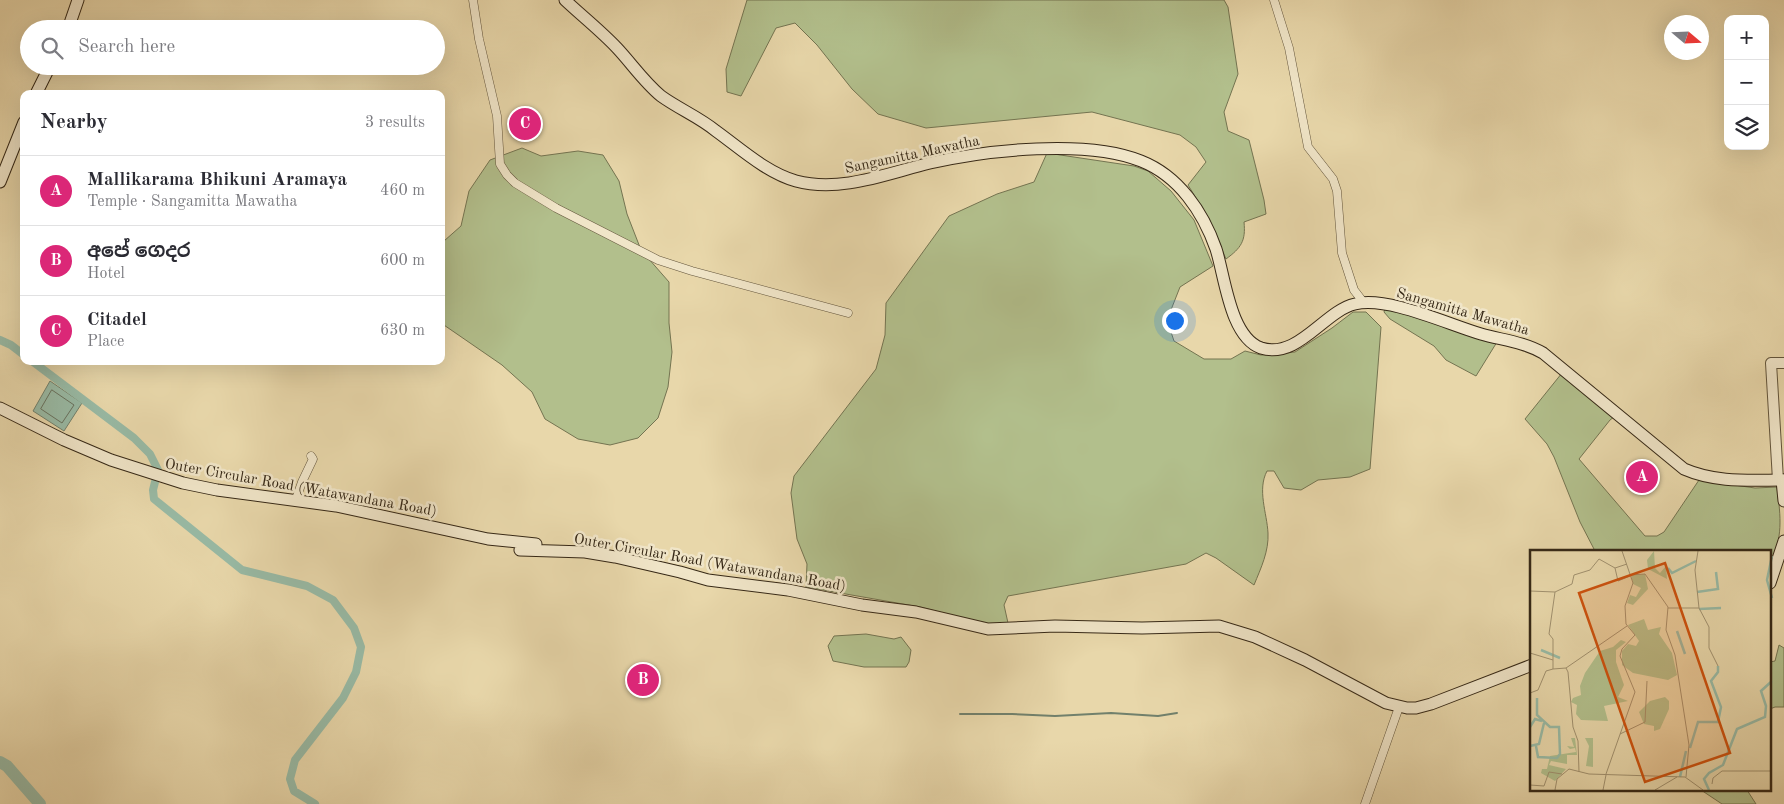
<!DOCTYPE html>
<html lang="en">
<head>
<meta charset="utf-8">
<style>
	:root { --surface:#fff; --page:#f7f7f7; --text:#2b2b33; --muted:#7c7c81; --line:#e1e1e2; --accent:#db2777 }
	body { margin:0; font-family:"Old Standard TT","Noto Sans Sinhala",serif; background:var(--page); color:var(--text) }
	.controls { position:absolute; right:15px; top:15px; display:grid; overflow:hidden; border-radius:10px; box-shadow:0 5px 20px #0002 }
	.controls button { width:45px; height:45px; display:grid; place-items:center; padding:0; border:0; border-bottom:1px solid var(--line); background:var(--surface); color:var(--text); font:25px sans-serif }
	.compass { position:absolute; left:1664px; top:15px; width:45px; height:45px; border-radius:50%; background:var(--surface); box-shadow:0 5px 20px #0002; rotate:109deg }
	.you { position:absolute; left:1174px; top:320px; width:18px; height:18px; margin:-12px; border:4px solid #fff; border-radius:50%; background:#1a73e8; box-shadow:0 0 0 8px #1a73e833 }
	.badge { display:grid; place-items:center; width:32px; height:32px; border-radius:50%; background:var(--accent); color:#fff; font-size:16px; font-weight:700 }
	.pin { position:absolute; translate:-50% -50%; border:2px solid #fff; box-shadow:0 1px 5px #0006 }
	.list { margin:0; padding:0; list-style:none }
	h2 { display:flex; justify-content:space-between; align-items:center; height:65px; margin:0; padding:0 20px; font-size:21px }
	h2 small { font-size:16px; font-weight:400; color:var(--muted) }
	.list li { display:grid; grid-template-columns:32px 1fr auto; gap:15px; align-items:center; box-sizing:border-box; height:70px; padding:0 20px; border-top:1px solid var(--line) }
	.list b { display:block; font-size:19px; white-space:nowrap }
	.list p { margin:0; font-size:16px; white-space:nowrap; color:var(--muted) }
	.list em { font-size:16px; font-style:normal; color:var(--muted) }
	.icon { flex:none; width:28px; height:28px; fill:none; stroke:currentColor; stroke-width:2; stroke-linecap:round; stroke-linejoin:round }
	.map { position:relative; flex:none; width:1784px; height:804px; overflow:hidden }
	.search { position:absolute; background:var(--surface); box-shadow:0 5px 20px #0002; left:20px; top:20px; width:425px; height:55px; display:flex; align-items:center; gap:12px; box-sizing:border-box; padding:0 18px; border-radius:28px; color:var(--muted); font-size:19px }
	.panel { position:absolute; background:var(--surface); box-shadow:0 5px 20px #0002; left:20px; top:90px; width:425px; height:275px; border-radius:10px }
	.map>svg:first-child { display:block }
	.green { fill:#b2bf8c; stroke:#747451 }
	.water { fill:#98baa5; stroke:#71806c }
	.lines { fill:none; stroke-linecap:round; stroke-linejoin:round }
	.shore { stroke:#67715e; stroke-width:1 }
	.stream { stroke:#71806c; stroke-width:2 }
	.canal { stroke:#98baa5; stroke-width:8 }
	.river { stroke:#98baa5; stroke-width:12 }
	.minor-casing { stroke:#62543b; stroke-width:9 }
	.tertiary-casing { stroke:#62543b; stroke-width:12 }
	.secondary-casing { stroke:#362816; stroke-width:13 }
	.minor { stroke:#f0e5c8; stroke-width:8 }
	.tertiary { stroke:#f0e5c8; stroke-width:10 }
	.secondary { stroke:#f0e5c8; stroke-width:11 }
	.labels { text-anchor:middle; stroke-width:5; stroke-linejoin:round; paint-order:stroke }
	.street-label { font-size:15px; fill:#362816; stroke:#f0e5c8 }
	.inset-river { fill:none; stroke:#98baa5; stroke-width:2.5 }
	.inset-road { fill:none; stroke:#a1916f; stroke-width:1 }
	.view { fill:#cd520e; fill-opacity:0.15; stroke:#cd520e; stroke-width:2.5 }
	.inset-edge { fill:none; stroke:#362816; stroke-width:2.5 }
</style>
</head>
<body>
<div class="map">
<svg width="1784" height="804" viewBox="0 0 1784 804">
	<rect width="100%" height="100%" fill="#e8d7aa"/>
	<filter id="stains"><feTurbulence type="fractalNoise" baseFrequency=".004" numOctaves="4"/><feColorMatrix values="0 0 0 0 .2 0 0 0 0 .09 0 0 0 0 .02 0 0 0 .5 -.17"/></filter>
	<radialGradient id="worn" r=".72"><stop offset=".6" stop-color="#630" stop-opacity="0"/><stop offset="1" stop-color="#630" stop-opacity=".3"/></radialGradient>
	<g class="green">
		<path d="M747,0H1224L1228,7L1238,74L1224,112L1228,131L1249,140L1264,200L1266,214L1244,222C1246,241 1241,248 1226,259L1209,219L1188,185L1206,162L1196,147L1180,135L1092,112L926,128L878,114L852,89L817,45L795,23L776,28L741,96L727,92L726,69Z"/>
		<path d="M522,148L541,156L578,151L603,155L619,181L627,214L641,250L669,282V323L672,352L668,387L658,418L638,438L610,445L578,439L545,419L532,392L502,365L441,323V238L444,241L461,226L469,191L490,160Z"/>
		<path d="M1047,153L1134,166L1148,171L1171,191L1194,220L1213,266L1180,287L1167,320L1174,341L1204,359H1231L1245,351L1261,355L1295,352L1332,328L1353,312H1366L1381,327L1370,469L1350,477L1318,480L1301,490L1284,488L1274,471H1267C1257,490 1267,513 1268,533C1269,551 1261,568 1254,585L1216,558L1206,553L1186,564L1008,596L1004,605L1008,623L990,625L920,607L806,587L807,564L797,539L791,493L794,476L876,369L885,335L886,303L949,216L997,194L1034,182Z"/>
		<path d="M1385,308L1497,342L1476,376L1446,360L1434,346L1390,319L1384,312Z"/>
		<path d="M1562,373L1614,417L1610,420L1579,459L1645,536H1657L1664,532L1699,480L1755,488L1777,487C1781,520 1783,535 1770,567V552L1595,551L1580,522L1554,457L1547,444L1525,419Z"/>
		<path d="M866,634L894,639L901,637L911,650L909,662L906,667H864L833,661L828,646L834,636Z"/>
		<path d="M1779,645L1784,648V707H1775L1770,709V662L1775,661Z"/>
		<path d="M1701,790H1747L1756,804H1722Z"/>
	</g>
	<path class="water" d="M50,381L82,403L64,431L33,411Z"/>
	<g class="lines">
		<path class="shore" d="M52,390L74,405L62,423L41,409Z"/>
		<path class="stream" d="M960,714H1012L1055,716L1111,713L1158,716L1177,713"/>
		<g class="canal">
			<path d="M0,340L11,345L24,355"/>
			<path d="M32,361L134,438L150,454L158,470L153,490L154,499L242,570L307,586L333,600L354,628L361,647L356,672L343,698L295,760L290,779L294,791L315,804"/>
		</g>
		<path class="river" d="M0,762L7,766L40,804"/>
		<g class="minor-casing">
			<g id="minor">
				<path d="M473,0L479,39L497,116L500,164L507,175L515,183L556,208L658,260L692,271L848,313"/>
				<path d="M1274,0L1289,48L1308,147L1333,179L1337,191L1342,253L1354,290L1364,303"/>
				<path d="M296,499L302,482L313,459L311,456"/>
				<path d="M1365,804L1399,707"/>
			</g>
		</g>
		<g class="tertiary-casing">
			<path id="tertiary" d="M1778,480L1771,363H1784"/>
		</g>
		<g class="secondary-casing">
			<g id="secondary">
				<path d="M565,0C582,16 601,31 617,48C632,64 644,82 661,96C679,109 699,117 716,131C741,149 767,173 796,181C841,193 888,173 930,163C987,150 1087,139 1141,161C1179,176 1203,212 1216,249C1225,277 1230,337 1261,348C1298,360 1324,311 1355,304C1388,296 1447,324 1481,334C1502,340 1524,342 1543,353L1684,469C1716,483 1750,480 1784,480"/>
				<path d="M68,29L78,0"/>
				<path d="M36,94L50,66"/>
				<path d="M0,182L24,122"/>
				<path d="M0,408L64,440L111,460L183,483L217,490L336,506L488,539L536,544L520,550L585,552L615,557L680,572L708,580L788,590L862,605L916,612L988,629L1055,626L1142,628L1219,626L1255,637L1305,660L1386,703L1407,708H1416L1431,704L1532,665"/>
				<path d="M1782,480L1784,501"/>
				<path d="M1770,583L1784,541"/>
			</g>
		</g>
		<use href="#minor" class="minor"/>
		<use href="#tertiary" class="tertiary"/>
		<use href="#secondary" class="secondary"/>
	</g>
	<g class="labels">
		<g class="street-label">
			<text transform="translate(912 154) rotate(-12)" y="5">Sangamitta Mawatha</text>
			<text transform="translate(1463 311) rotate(16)" y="5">Sangamitta Mawatha</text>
			<text transform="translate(301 487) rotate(10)" y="5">Outer Circular Road (Watawandana Road)</text>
			<text transform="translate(710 562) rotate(10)" y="5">Outer Circular Road (Watawandana Road)</text>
		</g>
	</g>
	<g transform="translate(1530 550)">
		<rect width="241" height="241" fill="#e8d7aa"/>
		<path d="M124,1L125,18L130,23L136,16L137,29L118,19L117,10ZM115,24L118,39L103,55L97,53L100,45L106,47L111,38L103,34L101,25ZM114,69L118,80L131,77L129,84L142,103L147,125L138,130L103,123L92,115V101L98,94L106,96L109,91L98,75ZM91,90L96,92L86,100V112L94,135L88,147L98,151L74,156L78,171L51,170L46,164L47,155L41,152L43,148L51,145L50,136L55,123L70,101L83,97ZM135,147L139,151V159L130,179L124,181V176L114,174L109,162L120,151ZM41,188H45L47,205H37V214L21,211L19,215L36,219L25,231L11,223L12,219H17L20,206L46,202L45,198L40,199L37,196L44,197ZM55,188H63V217L56,216L59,196Z" fill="#b2bf8c"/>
		<path class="inset-river" d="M242,6L237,30L242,48M138,18L142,23L166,11M167,42L188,39L186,22M169,59L191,58M147,81L155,104M11,100L30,108M0,177L5,169L12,171M0,196L9,194L14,173M6,196L8,207L27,208L30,204L29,177H20L7,165V148M160,198L168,172H188L191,157L181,131L188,122V116M150,227L156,201M179,240L174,229L179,223L193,215L207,179L235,167L236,156L231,141L242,131"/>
		<path class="inset-road" d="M168,1L165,20L169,58M85,18L88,31L100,26M100,25L115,24L138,57L136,80L145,105L159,195L156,227M0,41L25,42L42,34L44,25L60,20L69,9L85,18L97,14M138,58H169L179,77V98L188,116M0,103L23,110V119L36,118L38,122L43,177L48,191L49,222M23,110V89L19,84L25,42M36,118L97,76M0,143L8,140L16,121L23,119M90,184L115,172L117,131M76,224L105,142L90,106L92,99L105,85L96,74L95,56L103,33L92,1M182,234L183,228L192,221H242M0,235L14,236L19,222L32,224M25,240L27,229L39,219L59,224L155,227L173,240M73,240L76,225M125,240L147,227"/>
		<path class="view" d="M135,13L200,203L115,232L49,43Z"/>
		<rect width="241" height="241" class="inset-edge"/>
	</g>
	<rect width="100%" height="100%" filter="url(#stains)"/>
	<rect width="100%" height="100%" fill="url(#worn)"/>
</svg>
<div class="controls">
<button>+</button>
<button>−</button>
<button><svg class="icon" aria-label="layers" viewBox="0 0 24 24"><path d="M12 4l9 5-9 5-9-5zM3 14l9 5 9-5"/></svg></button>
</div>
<svg class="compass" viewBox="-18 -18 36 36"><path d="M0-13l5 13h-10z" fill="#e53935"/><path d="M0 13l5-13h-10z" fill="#7c7c81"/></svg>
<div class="you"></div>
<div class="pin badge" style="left:1642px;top:477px">A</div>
<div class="pin badge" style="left:643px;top:680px">B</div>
<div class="pin badge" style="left:525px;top:124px">C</div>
<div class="search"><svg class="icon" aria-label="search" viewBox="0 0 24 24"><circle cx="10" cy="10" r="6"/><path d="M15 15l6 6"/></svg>Search here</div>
<section class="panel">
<h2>Nearby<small>3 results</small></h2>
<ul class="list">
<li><span class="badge">A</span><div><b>Mallikarama Bhikuni Aramaya</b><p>Temple · Sangamitta Mawatha</p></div><em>460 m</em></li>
<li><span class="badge">B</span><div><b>අපේ ගෙදර</b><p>Hotel</p></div><em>600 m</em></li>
<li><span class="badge">C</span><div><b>Citadel</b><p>Place</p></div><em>630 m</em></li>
</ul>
</section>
</div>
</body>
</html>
